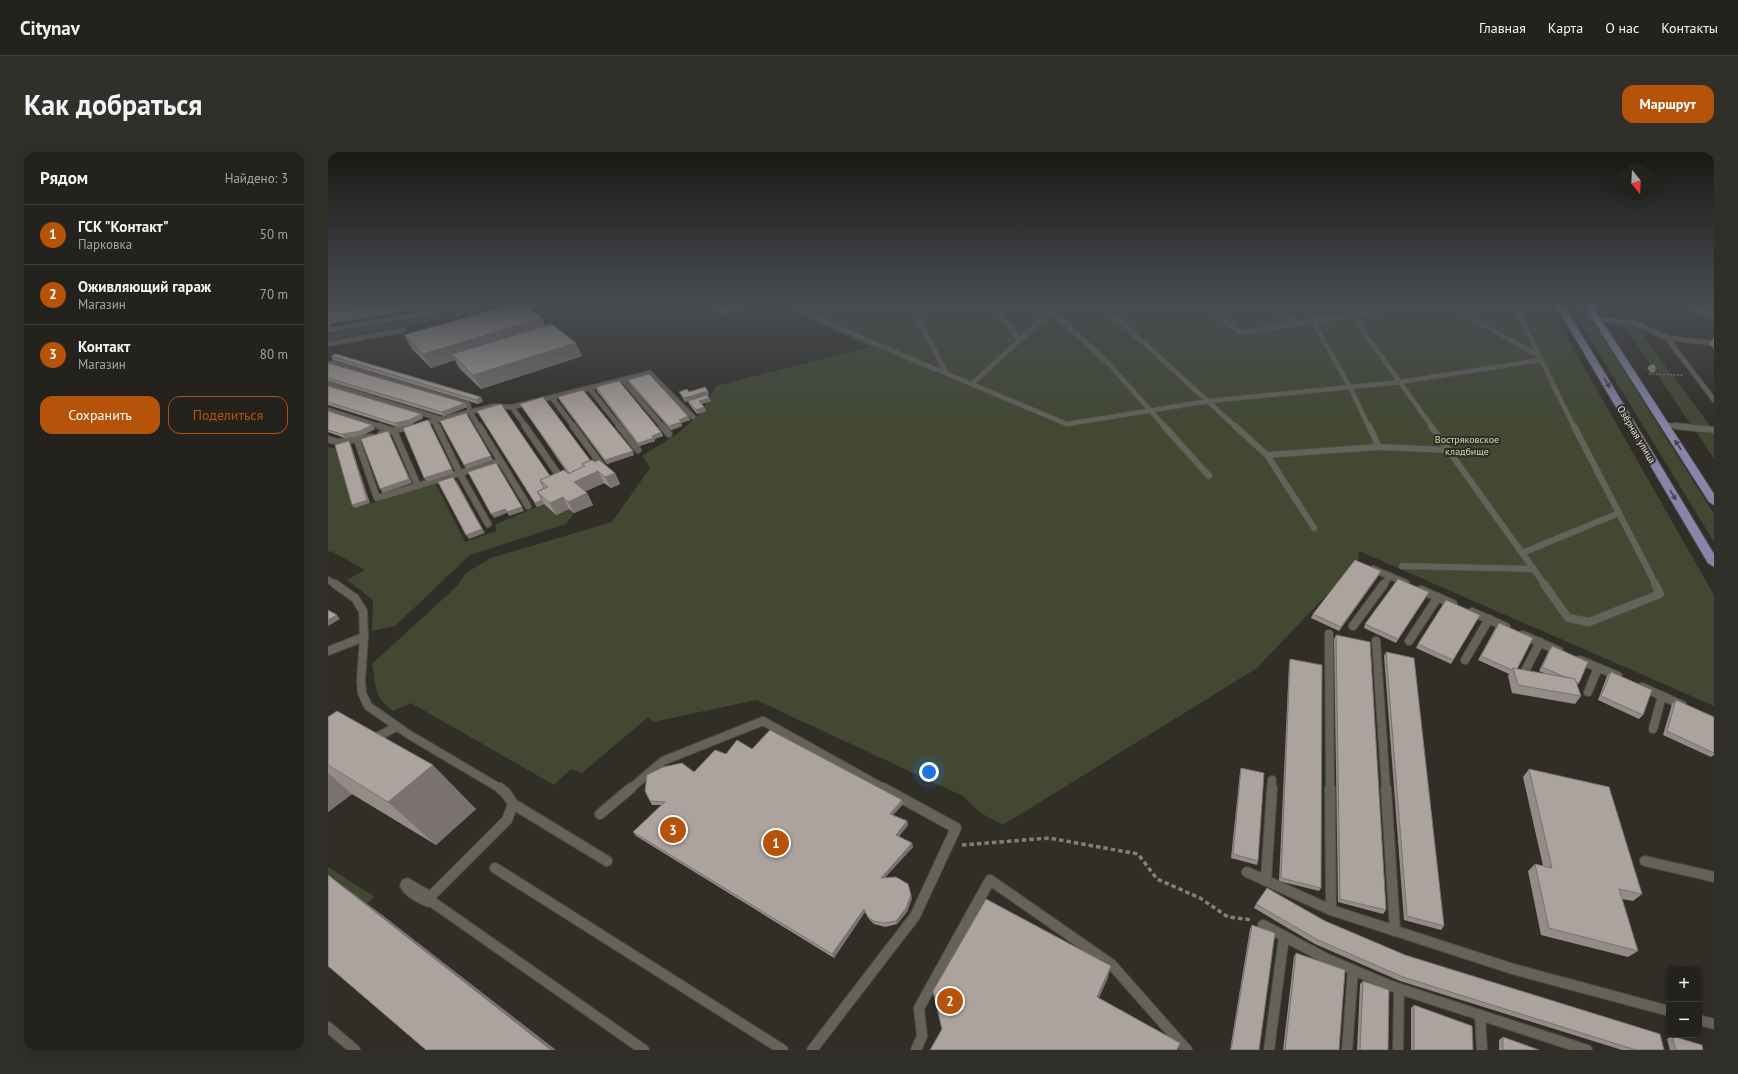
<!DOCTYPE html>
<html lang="ru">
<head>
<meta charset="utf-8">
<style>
	:root { --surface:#24221d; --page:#302f2a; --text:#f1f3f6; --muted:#a3a4a4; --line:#413f3b; --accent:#b45309 }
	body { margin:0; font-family:"PT Sans",sans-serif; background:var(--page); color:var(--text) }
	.controls { position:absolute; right:12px; bottom:12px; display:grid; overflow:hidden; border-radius:8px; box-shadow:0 4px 16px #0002 }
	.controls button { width:36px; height:36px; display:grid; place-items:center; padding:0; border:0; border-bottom:1px solid var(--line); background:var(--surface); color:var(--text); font:20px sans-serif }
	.compass { position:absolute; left:1290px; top:12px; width:36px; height:36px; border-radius:50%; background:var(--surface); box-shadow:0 4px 16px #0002; rotate:162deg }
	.you { position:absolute; left:601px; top:620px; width:14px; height:14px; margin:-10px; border:3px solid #fff; border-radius:50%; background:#1a73e8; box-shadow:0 0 0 6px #1a73e833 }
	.badge { display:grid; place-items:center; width:26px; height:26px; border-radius:50%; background:var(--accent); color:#fff; font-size:13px; font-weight:700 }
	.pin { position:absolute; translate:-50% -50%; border:2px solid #fff; box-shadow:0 1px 4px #0006 }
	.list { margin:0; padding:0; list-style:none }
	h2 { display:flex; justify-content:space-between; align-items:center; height:52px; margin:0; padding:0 16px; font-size:17px }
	h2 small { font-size:13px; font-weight:400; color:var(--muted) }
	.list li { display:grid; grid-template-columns:26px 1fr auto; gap:12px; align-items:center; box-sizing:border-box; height:60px; padding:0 16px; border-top:1px solid var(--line) }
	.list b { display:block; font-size:15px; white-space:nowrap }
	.list p { margin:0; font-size:13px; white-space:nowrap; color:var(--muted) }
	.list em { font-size:13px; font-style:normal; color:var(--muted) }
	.actions { display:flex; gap:8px; padding:12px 16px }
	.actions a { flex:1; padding:9px 0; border:1px solid var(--accent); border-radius:12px; text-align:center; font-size:14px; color:var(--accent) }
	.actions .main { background:var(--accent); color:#fff }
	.map { position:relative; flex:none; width:1386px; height:898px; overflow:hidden; border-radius:12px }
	header { display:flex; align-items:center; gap:24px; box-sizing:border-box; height:56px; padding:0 20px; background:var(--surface); border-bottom:1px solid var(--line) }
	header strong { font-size:19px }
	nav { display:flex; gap:22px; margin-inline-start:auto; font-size:14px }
	.intro { display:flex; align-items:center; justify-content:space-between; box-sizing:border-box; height:96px; padding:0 24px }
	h1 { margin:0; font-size:28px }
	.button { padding:10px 18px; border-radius:12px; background:var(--accent); color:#fff; font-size:14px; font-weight:700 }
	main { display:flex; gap:24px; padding:0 24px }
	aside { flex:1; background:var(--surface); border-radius:12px; box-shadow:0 4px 16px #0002 }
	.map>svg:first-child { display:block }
	.green { fill:#424832 }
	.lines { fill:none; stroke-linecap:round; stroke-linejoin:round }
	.lane-far3-casing { stroke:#4c4a44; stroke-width:6 }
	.lane-far2-casing { stroke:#4c4a44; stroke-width:8 }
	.lane-far1-casing { stroke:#4c4a44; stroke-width:10 }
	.lane-casing { stroke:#4c4a44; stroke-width:12 }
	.street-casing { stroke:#4c4a44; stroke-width:2 }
	.secondary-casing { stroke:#4c4a44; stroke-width:2 }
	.primary-casing { stroke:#4c4a44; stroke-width:2 }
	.path-far1 { stroke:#807f78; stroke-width:1.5; stroke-dasharray:2 1.5; stroke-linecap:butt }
	.path { stroke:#807f78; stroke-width:3.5; stroke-dasharray:4.5 3; stroke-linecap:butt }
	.lane-far3 { stroke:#646259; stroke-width:4.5 }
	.lane-far2 { stroke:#646259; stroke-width:6 }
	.lane-far1 { stroke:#646259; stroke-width:8 }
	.lane { stroke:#646259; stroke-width:10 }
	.street { fill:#646259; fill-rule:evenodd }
	.secondary { fill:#757381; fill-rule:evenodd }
	.primary { fill:#8785a9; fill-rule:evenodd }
	.wall { fill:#958c88 }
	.shaded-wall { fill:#79726f }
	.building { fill:#ada39e; stroke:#79726f }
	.oneway { fill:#464448 }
	.labels { text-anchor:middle; stroke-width:4; stroke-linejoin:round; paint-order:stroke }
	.far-street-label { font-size:10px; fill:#e0dfda; stroke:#302e27 }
	.far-park-label { font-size:10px; fill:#cbdaa7; stroke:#302e27 }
</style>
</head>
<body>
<header>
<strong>Citynav</strong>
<nav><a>Главная</a><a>Карта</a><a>О нас</a><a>Контакты</a></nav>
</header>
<div class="intro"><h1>Как добраться</h1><a class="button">Маршрут</a></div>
<main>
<aside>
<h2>Рядом<small>Найдено: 3</small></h2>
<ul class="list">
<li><span class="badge">1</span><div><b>ГСК &quot;Контакт&quot;</b><p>Парковка</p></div><em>50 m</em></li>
<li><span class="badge">2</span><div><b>Оживляющий гараж</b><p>Магазин</p></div><em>70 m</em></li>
<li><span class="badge">3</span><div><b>Контакт</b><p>Магазин</p></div><em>80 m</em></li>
</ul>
<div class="actions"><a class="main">Сохранить</a><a>Поделиться</a></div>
</aside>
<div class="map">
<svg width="1386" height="898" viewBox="0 0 1386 898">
	<rect width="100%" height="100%" fill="#302e27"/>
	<g class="green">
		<path d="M142,152H176L134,164L0,188V182L141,157Z"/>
		<path d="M449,152H1220L1386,443V554L1031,399L1030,410L929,516L675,673L651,660L635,644L428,548L325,570L320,565L254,621L243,617L226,633L83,551L65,559C46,546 48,533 44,512L129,434L138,421L163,406L284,370L322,316L314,304L349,282L372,262L388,234L541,195Z"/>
		<path d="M1249,156L1257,158L1266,171L1251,170L1244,158Z"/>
		<path d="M1253,172L1267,173L1386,362V390Z"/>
		<path d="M1295,173L1309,174L1343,222L1328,221Z"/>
		<path d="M1329,222L1345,223L1383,275L1363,273Z"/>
		<path d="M1368,279L1386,282V307Z"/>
		<path d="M0,295L9,297L27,356L108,332L137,390L168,379V372L216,352L228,363L241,357L246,361L238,372L142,403L67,474L44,479L45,448L19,428L37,418L3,399L0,400Z"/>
		<path d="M0,715L47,745L0,785Z"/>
	</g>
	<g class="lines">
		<g class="lane-far3-casing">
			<g id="lane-far3">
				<path d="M460,152L545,191L739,272L881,249L1073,230L1212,208"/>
				<path d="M582,152L618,220"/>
				<path d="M663,152L692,188"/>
				<path d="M767,152L794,171L908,275"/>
				<path d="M875,152L912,181L1093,152"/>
				<path d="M942,152L969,171"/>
				<path d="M1007,152L1023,162L1104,275"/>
				<path d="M1117,152L1210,203"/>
				<path d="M1186,152L1246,275"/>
				<path d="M724,159L781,212L837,275"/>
				<path d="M1269,167L1307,171L1339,186"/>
				<path d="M984,168L1022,235L1041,275"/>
				<path d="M0,178L133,155V152"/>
				<path d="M1386,191L1339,186L1386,248"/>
				<path d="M0,192L76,178"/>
				<path d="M0,212L5,211L140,252L142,260L151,275"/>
				<path d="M295,228L335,275"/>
				<path d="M645,231L731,152"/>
				<path d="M0,232L113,267"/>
				<path d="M261,236L292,275"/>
				<path d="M224,246L246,275"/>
				<path d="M184,255L198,275"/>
				<path d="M0,258L54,275"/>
				<path d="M106,269L109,275"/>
				<path d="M94,272L166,254L184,255L322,221L365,265"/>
				<path d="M1337,273L1358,275"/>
				<path d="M79,275L83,274"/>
			</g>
		</g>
		<g class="lane-far2-casing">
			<g id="lane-far2">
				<path d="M51,274L66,279L90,334"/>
				<path d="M109,274L132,322L160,372"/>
				<path d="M151,274L200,354"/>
				<path d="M197,274L234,328"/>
				<path d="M245,274L275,315"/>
				<path d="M291,274L310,298"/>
				<path d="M334,274L341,282"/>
				<path d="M836,274L881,324"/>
				<path d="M907,274L939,303L1051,295L1121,298"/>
				<path d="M1041,274L1051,295"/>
				<path d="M1103,274L1217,433"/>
				<path d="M1246,274L1328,433"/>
				<path d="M1348,274L1386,278"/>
				<path d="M53,282L83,274"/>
				<path d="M0,287L10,290L43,285"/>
				<path d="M29,288L49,346L172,309"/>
				<path d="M939,303L986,376"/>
				<path d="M1194,401L1291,361"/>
				<path d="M1074,414L1206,417"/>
				<path d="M1045,417L1078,431"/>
				<path d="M0,428L9,433"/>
				<path d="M1055,433L1062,424"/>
			</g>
		</g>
		<g class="lane-far1-casing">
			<g id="lane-far1">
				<path d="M7,432L27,446L35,459L36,485L33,528L34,541L40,554L80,582L173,637"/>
				<path d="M1216,432L1240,466L1261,470L1332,442L1327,432"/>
				<path d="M1093,438L1125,452"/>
				<path d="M1144,460L1178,475"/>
				<path d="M1025,474L1056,432"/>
				<path d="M1001,482L1002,637"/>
				<path d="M1195,483L1231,499"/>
				<path d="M1048,489L1058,637"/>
				<path d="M1081,489L1110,445"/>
				<path d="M0,499L36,485"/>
				<path d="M1137,508L1161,467"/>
				<path d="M1252,508L1290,524"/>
				<path d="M1197,519L1212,490"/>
				<path d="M1314,535L1354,553"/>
				<path d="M1260,540L1270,516"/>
				<path d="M1325,577L1334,544"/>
				<path d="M45,587L68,575"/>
				<path d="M302,637L335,609L435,569L557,637"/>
				<path d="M943,637L944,628"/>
			</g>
		</g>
		<g class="lane-casing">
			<g id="lane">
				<path d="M172,636L178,641L185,652L179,668L100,747L316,898"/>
				<path d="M1002,636L1003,758"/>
				<path d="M1058,636L1067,779"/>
				<path d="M185,652L279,709"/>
				<path d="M272,662L303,636"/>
				<path d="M1317,709L1386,725"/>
				<path d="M167,716L455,898"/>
				<path d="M919,720L1003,758L1185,817L1341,859"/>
				<path d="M938,729L944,636"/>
				<path d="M935,773L999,807L1063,834L1259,898"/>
				<path d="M1152,863L1154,898"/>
				<path d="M1371,868L1386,872"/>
				<path d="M0,875L27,898"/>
				<path d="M484,898L587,764L628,676L555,636"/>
				<path d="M588,898L594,884L591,856L662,728L783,812L859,898"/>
				<path d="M941,898L956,784"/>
				<path d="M1019,898L1025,818"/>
				<path d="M1070,898L1071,837"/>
			</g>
		</g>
		<g class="street-casing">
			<path id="street" d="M80,726L106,741L108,747L106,753L100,755C90,751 76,744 72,734L74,728Z"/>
		</g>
		<g class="secondary-casing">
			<path id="secondary" d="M1347,152H1358L1386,161V165Z"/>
		</g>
		<g class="primary-casing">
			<g id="primary">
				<path d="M1227,152H1235L1386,402V415L1380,411Z"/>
				<path d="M1255,152H1263L1386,342V353L1381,350Z"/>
			</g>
		</g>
		<path class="path-far1" d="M1321,222L1355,223"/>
		<path class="path" d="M634,693L721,686L810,702L829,727L872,746L900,765L925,768"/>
		<use href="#lane-far3" class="lane-far3"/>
		<use href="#lane-far2" class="lane-far2"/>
		<use href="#lane-far1" class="lane-far1"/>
		<use href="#lane" class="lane"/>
		<use href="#street" class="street"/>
		<use href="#secondary" class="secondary"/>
		<use href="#primary" class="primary"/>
	</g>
	<g class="wall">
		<path d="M375,152H422V153L396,162Z"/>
		<path d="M217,174L254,204L153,237L131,216L127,208L103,216L84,197L76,183Z"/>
		<path d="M1386,185V197L1381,192Z"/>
		<path d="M3,204L155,249L150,252L5,208Z"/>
		<path d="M0,211L137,251L139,255L116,264L0,229Z"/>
		<path d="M1322,213L1328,217L1326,221L1322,220L1319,216Z"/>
		<path d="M300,228L360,264L362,268L353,271L354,274L343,278L302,232Z"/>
		<path d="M0,234L93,262L95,266L83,272L70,275L0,253Z"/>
		<path d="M268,235L333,280L335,284L326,287L327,289L311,294L269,239Z"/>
		<path d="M380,239L381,243H379L383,249L374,252L378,259L369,262L361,252L360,249L357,250L353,243L351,240Z"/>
		<path d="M230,245L306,303L279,312L232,249Z"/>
		<path d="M192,252L262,308L267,310L287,321L292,332L283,336L276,331L257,339L259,341L265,353L246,361L241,357L228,363L216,352L209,355L149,259L222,324L240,322L194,255Z"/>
		<path d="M0,259L47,277L35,283L17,286L0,280Z"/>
		<path d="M1051,423L1011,479L983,466L985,462Z"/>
		<path d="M1101,440L1068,491L1036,476L1037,472Z"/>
		<path d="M1152,463L1123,512L1088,496L1090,492Z"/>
		<path d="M1168,475L1189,517L1218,522L1211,519L1221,498L1224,494L1251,531L1249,534L1253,544L1247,552L1184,541L1180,524L1181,522L1150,508Z"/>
		<path d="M1008,483L1058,758L1055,762L1010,750L1006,487Z"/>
		<path d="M1058,500L1116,774L1113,778L1076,768L1056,504Z"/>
		<path d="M962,507L993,736L991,739L951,729L961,511Z"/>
		<path d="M1283,520L1315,563L1311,567L1270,548L1279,524Z"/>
		<path d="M1348,548L1386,565V603L1383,605L1335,583L1344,552Z"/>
		<path d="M0,565L148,657L108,693L24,642L0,660Z"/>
		<path d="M424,597L574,648L575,652L565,663L579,669L580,673L571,684L585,695L557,725L584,746L579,760L569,772L557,775L546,772L540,766L537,760L506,806L308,684L305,680L333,653H324L322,649L366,620L398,602Z"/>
		<path d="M913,616L930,709L929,713L903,706L912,620Z"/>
		<path d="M1201,617L1314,742L1305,749L1294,747L1310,799L1300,805L1213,783L1200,719L1207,712L1215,714L1195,625Z"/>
		<path d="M928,752L997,769L1077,803L1336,898H1294L1072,829L987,792L926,756Z"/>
		<path d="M924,773L931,898H902L922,777Z"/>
		<path d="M968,801L1011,898H955L966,804Z"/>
		<path d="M1035,829L1060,898H1029L1032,832Z"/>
		<path d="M1086,853L1145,898H1083V856Z"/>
		<path d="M1344,884L1375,898H1342L1339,887Z"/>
		<path d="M1175,885L1211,898H1171V888Z"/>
	</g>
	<g class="shaded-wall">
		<path d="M37,152H119L3,172L2,176H0V158Z"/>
		<path d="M394,152H422V153L396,162Z"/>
		<path d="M214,166L220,180L124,202L127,208L103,216L95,202Z"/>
		<path d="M248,191L254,204L153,237L145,223Z"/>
		<path d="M380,239L381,243L357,250L356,246Z"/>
		<path d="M153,245L155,249L150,252L148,248Z"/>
		<path d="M381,246L383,249L372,252L371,249Z"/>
		<path d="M137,251L139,255L116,264L114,260Z"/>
		<path d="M376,255L378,259L369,262L368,258Z"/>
		<path d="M93,262L95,266L83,272L70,275L67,271Z"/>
		<path d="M360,264L362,268L353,271L354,274L343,278L341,274L351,268Z"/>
		<path d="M100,268L126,321L99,330L96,326Z"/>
		<path d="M44,273L47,277L35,283L17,286L14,282Z"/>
		<path d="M60,279L62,283L84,331L55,341L52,337Z"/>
		<path d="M333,280L335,284L326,287L327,289L311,294L310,291L324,284Z"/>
		<path d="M21,289L23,293L42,351L27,356L24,353Z"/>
		<path d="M305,299L306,303L279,312L277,308Z"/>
		<path d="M163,304L165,308L138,317L136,313Z"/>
		<path d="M270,319L276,331L252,342L246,330Z"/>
		<path d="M287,321L292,332L283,336L277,325Z"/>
		<path d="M128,328L157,381L141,387L138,383Z"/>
		<path d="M259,341L265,353L246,361L240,350Z"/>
		<path d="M235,345L241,357L228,363L222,351Z"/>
		<path d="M214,348L216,352L209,355L207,351Z"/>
		<path d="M194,355L196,359L181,364L179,360Z"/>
		<path d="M177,357L179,361L166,366L163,362Z"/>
		<path d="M1053,419L1051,423L1011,479L1013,475Z"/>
		<path d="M1101,440L1099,444L1068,491L1070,487Z"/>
		<path d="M9,463L12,467L0,474V468Z"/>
		<path d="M105,613L148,657L108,693L60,650Z"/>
		<path d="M0,621L24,642L0,660Z"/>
		<path d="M574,648L575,652L563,665L562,662Z"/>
		<path d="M579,669L580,673L569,687L568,683Z"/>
		<path d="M584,691L585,695L554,729L553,726Z"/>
		<path d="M0,723L53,762L228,898H223Z"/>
		<path d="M583,743L584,746L579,760L569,772L568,769Z"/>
		<path d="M536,757L537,760L506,806L504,802Z"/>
		<path d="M783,814L780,826L766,857L769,845Z"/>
	</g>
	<g class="building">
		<path d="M0,152H37L0,158Z"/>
		<path d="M188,152H194L214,166L95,202L76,183Z"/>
		<path d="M224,172L248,191L145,223L124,202Z"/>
		<path d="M8,202L153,245L148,248L3,204Z"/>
		<path d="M0,211L137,251L114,260L0,226Z"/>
		<path d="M1322,213H1326L1328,217L1324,216Z"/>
		<path d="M321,222L360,264L351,268L353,270L341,274L300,228Z"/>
		<path d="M291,229L333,280L324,284L325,286L310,291L268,235Z"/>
		<path d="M0,234L93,262L81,268L67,271L0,250Z"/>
		<path d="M377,235L380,239L356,246L351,240L359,237L361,240Z"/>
		<path d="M255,238L305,299L277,308L230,245Z"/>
		<path d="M379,243L381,246L371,249L376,255L368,258L360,249Z"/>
		<path d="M215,245L262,308L254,312L256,315L241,321L192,252Z"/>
		<path d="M173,252L222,324L212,328L216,336L209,340L214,348L207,351L149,259Z"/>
		<path d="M0,259L44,273L32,279L14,282L0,278Z"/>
		<path d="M138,261L163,304L136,313L112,269Z"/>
		<path d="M100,268L124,317L96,326L75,276Z"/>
		<path d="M60,279L81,327L52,337L33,287Z"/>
		<path d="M21,289L39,348L24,353L7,293Z"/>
		<path d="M264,308L267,310L271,308L287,321L277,325L270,319L246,330L259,341L240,350L235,345L222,351L209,340L220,335L212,328L236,318L240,322L257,314L254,312Z"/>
		<path d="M168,311L194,355L179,360L177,357L163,362L140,320Z"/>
		<path d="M125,325L154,377L138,383L110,330Z"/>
		<path d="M1027,408L1053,419L1013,475L985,462Z"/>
		<path d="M1070,427L1101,440L1070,487L1037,472Z"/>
		<path d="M1118,448L1152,463L1125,508L1090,492Z"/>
		<path d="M0,458L9,463L0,468Z"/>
		<path d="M1171,471L1205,486L1189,517L1185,516L1184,518L1153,504Z"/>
		<path d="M1008,483L1042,490L1058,758L1012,747Z"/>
		<path d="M1224,494L1260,510L1251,531L1248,530L1247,527L1237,525L1214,515Z"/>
		<path d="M1058,500L1086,506L1116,774L1079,764Z"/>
		<path d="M962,507L994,513L993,736L953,726Z"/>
		<path d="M1185,516L1247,527L1253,544L1190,533Z"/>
		<path d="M1283,520L1324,538L1315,563L1273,544Z"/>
		<path d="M1348,548L1386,565V601L1339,579Z"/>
		<path d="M9,559L105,613L60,650L0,613V565Z"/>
		<path d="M442,578L574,648L562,662L579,669L568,683L584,691L553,726L568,725L580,732L583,743L578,756L568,769L556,771L545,769L539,763L536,757L504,802L305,680L337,650L322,649L317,639L319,623L335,615L354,611L366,620L387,598L398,602L409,588L424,597Z"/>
		<path d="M913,616L936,621L930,709L905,702Z"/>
		<path d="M1201,617L1281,635L1314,742L1291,737L1310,799L1221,776L1207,712L1224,716Z"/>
		<path d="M0,723L223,898H98L0,814Z"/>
		<path d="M939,736L997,769L1077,803L1332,882L1336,898H1308L1075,825L990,788L928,752Z"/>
		<path d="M658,747L783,814L769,845L852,891L849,898H602L614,877L605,839Z"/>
		<path d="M924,773L947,781L931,898H903Z"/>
		<path d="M968,801L1017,818L1011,898H957Z"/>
		<path d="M1035,829L1061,838L1060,898H1032Z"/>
		<path d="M1086,853L1144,874L1145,898H1086Z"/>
		<path d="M1344,884L1374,893L1375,898H1348Z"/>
		<path d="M1175,885L1211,898H1175Z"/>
	</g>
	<defs><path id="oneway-solid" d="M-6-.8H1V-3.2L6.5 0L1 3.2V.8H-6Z"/></defs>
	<g class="oneway">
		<use href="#oneway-solid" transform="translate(1279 231) rotate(59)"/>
		<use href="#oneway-solid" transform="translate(1350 293) rotate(-123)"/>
		<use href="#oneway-solid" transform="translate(1345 343) rotate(59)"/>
	</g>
	<linearGradient id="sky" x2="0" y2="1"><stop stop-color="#1a1915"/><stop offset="0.55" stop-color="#484c52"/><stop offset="1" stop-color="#484c52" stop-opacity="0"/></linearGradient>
	<rect width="1386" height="277" fill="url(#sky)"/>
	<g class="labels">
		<g class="far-street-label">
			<text transform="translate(1309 282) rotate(59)" y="4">Озёрная улица</text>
		</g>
		<g class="far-park-label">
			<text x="1139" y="291">Востряковское<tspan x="1139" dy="12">кладбище</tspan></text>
		</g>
	</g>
</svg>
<div class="controls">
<button>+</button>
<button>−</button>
</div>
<svg class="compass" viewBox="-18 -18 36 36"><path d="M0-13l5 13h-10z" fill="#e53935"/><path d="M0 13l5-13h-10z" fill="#a3a4a4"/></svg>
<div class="you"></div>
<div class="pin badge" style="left:448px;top:691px">1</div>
<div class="pin badge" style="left:622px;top:849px">2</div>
<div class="pin badge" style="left:345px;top:678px">3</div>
</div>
</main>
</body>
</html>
